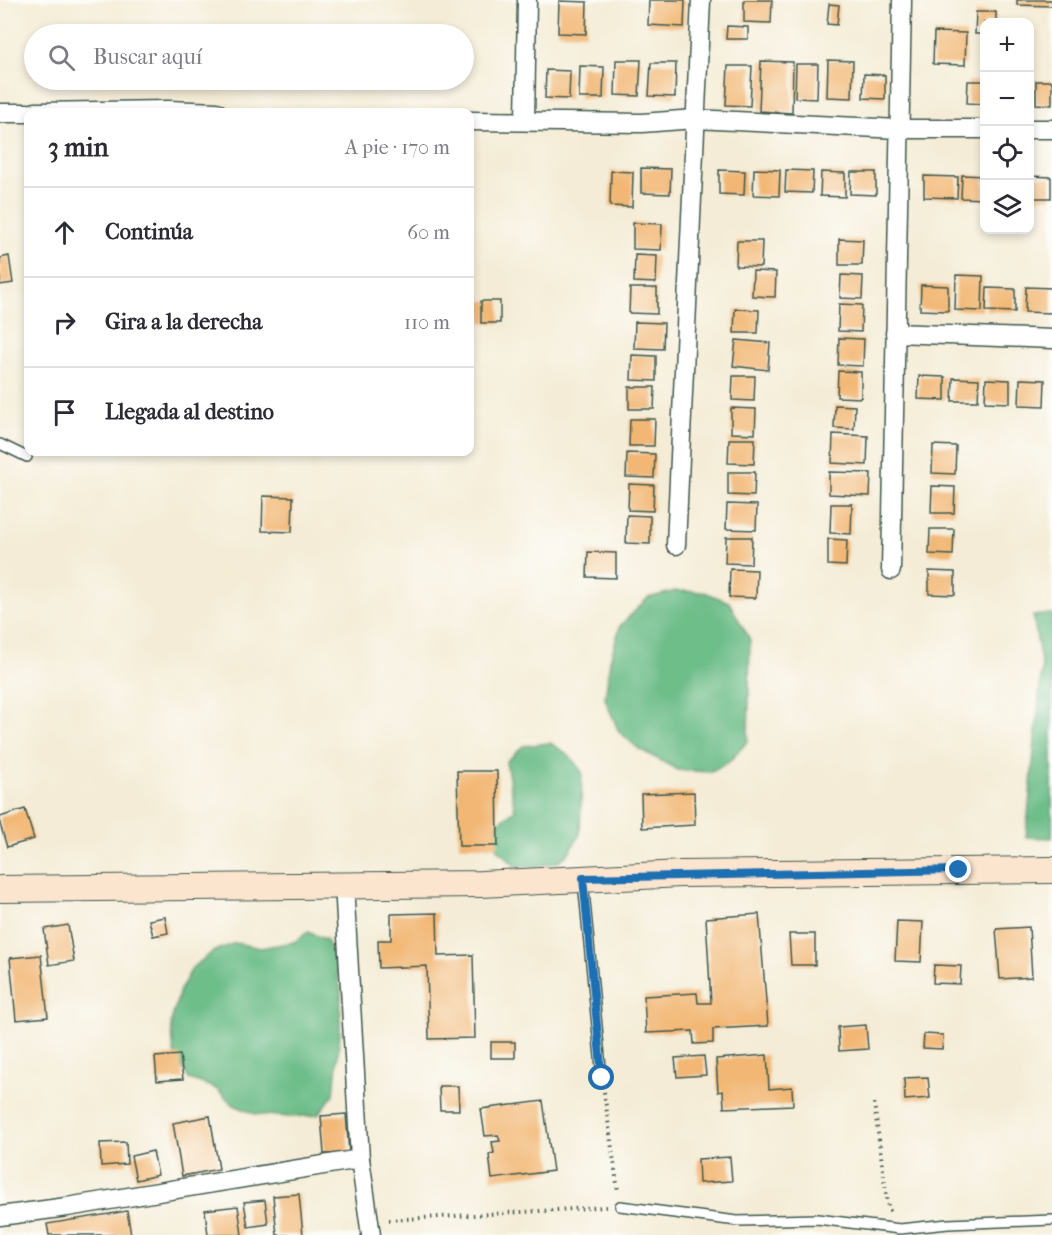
<!DOCTYPE html>
<html lang="es">
<head>
<meta charset="utf-8">
<style>
	:root { --surface:#fff; --page:#f7f7f7; --text:#2b2b33; --muted:#7c7c81; --line:#e1e1e2 }
	body { margin:0; font-family:"IM FELL French Canon",serif; background:var(--page); color:var(--text) }
	.controls { position:absolute; right:18px; top:18px; display:grid; overflow:hidden; border-radius:12px; box-shadow:0 3px 9px #0003 }
	.controls button { width:54px; height:54px; display:grid; place-items:center; padding:0; border:0; border-bottom:2px solid var(--line); background:var(--surface); color:var(--text); font:30px sans-serif }
	.stop { position:absolute; width:18px; height:18px; margin:-14px; border:4px solid #1f6fb2; border-radius:50%; background:#fff }
	.stop.end { background:#1f6fb2; border-color:#fff; box-shadow:0 2px 6px #0008 }
	.list { margin:0; padding:0; list-style:none }
	h2 { display:flex; justify-content:space-between; align-items:center; height:78px; margin:0; padding:0 24px; font-size:26px }
	h2 small { font-size:20px; font-weight:400; color:var(--muted) }
	.list li { display:grid; grid-template-columns:39px 1fr auto; gap:18px; align-items:center; box-sizing:border-box; height:90px; padding:0 24px; border-top:2px solid var(--line) }
	.list b { display:block; font-size:22px; white-space:nowrap }
	.list em { font-size:20px; font-style:normal; color:var(--muted) }
	.icon { flex:none; width:33px; height:33px; fill:none; stroke:currentColor; stroke-width:2; stroke-linecap:round; stroke-linejoin:round }
	.map { position:relative; flex:none; width:1052px; height:1235px; overflow:hidden }
	.search { position:absolute; background:var(--surface); box-shadow:0 3px 9px #0003; left:24px; top:24px; width:450px; height:66px; display:flex; align-items:center; gap:15px; box-sizing:border-box; padding:0 21px; border-radius:33px; color:var(--muted); font-size:22px }
	.panel { position:absolute; background:var(--surface); box-shadow:0 3px 9px #0003; left:24px; top:108px; width:450px; height:348px; border-radius:12px }
	.map>svg:first-child { display:block }
	.forest { fill:#6ebe8a; stroke:#467e5f; stroke-width:1.5 }
	.building { fill:#f2b774 }
	.lines { fill:none; stroke-linecap:round; stroke-linejoin:round }
	.lane-casing { stroke:#3f574c; stroke-width:12 }
	.street-casing { stroke:#3f574c; stroke-width:21 }
	.secondary-casing { stroke:#3f574c; stroke-width:28 }
	.path { stroke:#3f574c; stroke-width:4; stroke-dasharray:1.5 4.5; stroke-linecap:butt }
	.lane { stroke:#fff; stroke-width:9 }
	.street { stroke:#fff; stroke-width:18 }
	.secondary { stroke:#fce5cf; stroke-width:26 }
	.route { stroke:#1f6fb2; stroke-width:8 }
</style>
</head>
<body>
<div class="map">
<svg width="1052" height="1235" viewBox="0 0 1052 1235">
	<rect width="100%" height="100%" fill="#fdfcf7"/>
	<filter id="ink" filterUnits="userSpaceOnUse"><feTurbulence type="fractalNoise" baseFrequency=".0167" numOctaves="2"/><feDisplacementMap in="SourceGraphic" scale="12" xChannelSelector="R" yChannelSelector="G"/><feConvolveMatrix kernelMatrix="1 2 1 2 8 2 1 2 1" color-interpolation-filters="sRGB"/></filter>
	<filter id="wash" filterUnits="userSpaceOnUse"><feTurbulence type="fractalNoise" baseFrequency=".008" numOctaves="4" result="noise"/><feDisplacementMap in="SourceGraphic" scale="24" xChannelSelector="R" yChannelSelector="G"/><feGaussianBlur stdDeviation="1.35" result="paint"/><feColorMatrix in="noise" values="0 0 0 0 0 0 0 0 0 0 0 0 0 0 0 0 0 1.4 0 .05"/><feComposite in="paint" operator="in"/></filter>
	<g filter="url(#wash)">
		<rect width="100%" height="100%" fill="#f4ecd6"/>
		<g class="forest">
			<path d="M675,591L704,592L729,602L750,640L748,741L729,762L710,772L678,770L639,749L619,732L605,699L610,661L620,626L648,598Z"/>
			<path d="M1052,614V838L1026,837L1042,667L1033,616Z"/>
			<path d="M550,743L569,755L582,772L580,834L568,854L558,862L535,867L514,865L493,844L498,823L515,810L506,762L523,746Z"/>
			<path d="M308,932L327,940L336,964L341,992L340,1033L334,1094L318,1115L290,1117L255,1114L234,1105L215,1088L189,1079L174,1053L171,1022L180,990L193,967L213,952L235,943L261,948L294,942Z"/>
		</g>
		<g id="blocks">
			<g class="building">
				<path d="M649,0H685L684,27L648,25Z"/>
				<path d="M744,0H772L771,23L744,22Z"/>
				<path d="M1017,0H1052V6L1017,5Z"/>
				<path d="M559,1L587,2L586,34L558,33Z"/>
				<path d="M829,4L839,5L837,25L827,24Z"/>
				<path d="M976,12H996V22H984V34H975Z"/>
				<path d="M727,26L748,27V39H726Z"/>
				<path d="M934,32L966,33L965,65L933,64Z"/>
				<path d="M616,60H641L639,96L615,95Z"/>
				<path d="M828,60L853,61L852,98L827,97Z"/>
				<path d="M761,61L793,62L792,113L759,111Z"/>
				<path d="M651,63H676L675,97L649,96Z"/>
				<path d="M796,64H818L817,99L795,98Z"/>
				<path d="M580,66L604,67L603,98H579Z"/>
				<path d="M728,66H752L750,106L726,105Z"/>
				<path d="M546,70L570,71L569,99L545,98Z"/>
				<path d="M864,74L885,75V99L863,98Z"/>
				<path d="M968,81H984V104L967,103Z"/>
				<path d="M1036,81H1052V105L1036,104Z"/>
				<path d="M641,168L671,169L670,194L641,193Z"/>
				<path d="M754,169L780,170L779,196L753,195Z"/>
				<path d="M719,170L745,171L744,195L719,194Z"/>
				<path d="M786,170L813,171L812,193L785,192Z"/>
				<path d="M611,171L633,172L632,207L610,206Z"/>
				<path d="M821,172L845,173V197L820,196Z"/>
				<path d="M851,172H876V195L850,194Z"/>
				<path d="M962,175L984,176V199L961,198Z"/>
				<path d="M924,176L958,177L957,198L924,197Z"/>
				<path d="M1030,176L1051,177V198H1030Z"/>
				<path d="M633,223L662,224L661,250L633,249Z"/>
				<path d="M839,239L863,240L862,265H839Z"/>
				<path d="M737,241H762L761,267L736,266Z"/>
				<path d="M635,255L657,256L656,283L634,282Z"/>
				<path d="M9,256L13,283L0,285V258Z"/>
				<path d="M753,271L776,272L775,297L752,296Z"/>
				<path d="M841,275L863,276L862,299L840,298Z"/>
				<path d="M956,275L983,276L982,311L955,310Z"/>
				<path d="M921,285L948,286V311L920,310Z"/>
				<path d="M1026,287L1052,288V313L1025,312Z"/>
				<path d="M630,288H657V314L629,313Z"/>
				<path d="M987,288L1015,289V312L986,311Z"/>
				<rect x="481" y="301" width="19" height="22"/>
				<path d="M839,304L862,305L861,332L838,331Z"/>
				<path d="M735,309L759,310L758,333H734Z"/>
				<path d="M635,322L664,323L663,349L634,348Z"/>
				<path d="M839,338L864,339L863,366L838,365Z"/>
				<path d="M736,340L770,343L768,370L733,366Z"/>
				<path d="M632,355L656,356V381L631,380Z"/>
				<path d="M838,371L861,372V398L837,397Z"/>
				<path d="M733,376H755L754,401L732,400Z"/>
				<path d="M919,376L945,377V400L918,399Z"/>
				<path d="M953,378L979,379L978,401H952Z"/>
				<path d="M986,379L1010,380V403L985,402Z"/>
				<path d="M1020,379L1045,380L1044,406L1019,405Z"/>
				<path d="M629,387H655L654,409H629Z"/>
				<path d="M835,405L855,406L854,429L834,428Z"/>
				<path d="M731,408L756,409L755,434L731,433Z"/>
				<path d="M630,419H655L654,446H629Z"/>
				<path d="M833,434L868,436L867,465L832,463Z"/>
				<path d="M729,439H755L754,464L728,463Z"/>
				<path d="M933,445L956,446L955,474L932,473Z"/>
				<path d="M627,453L655,454L654,478L626,477Z"/>
				<path d="M728,472H755L754,496L728,495Z"/>
				<path d="M829,472L871,473L870,496L829,494Z"/>
				<path d="M629,484L654,485L653,511L628,510Z"/>
				<path d="M932,486L955,487L954,513H931Z"/>
				<path d="M263,496L293,497L292,532L262,531Z"/>
				<path d="M727,504L757,505L756,530L726,529Z"/>
				<path d="M831,504H852L851,534L830,533Z"/>
				<path d="M627,515L650,516V544L626,543Z"/>
				<path d="M930,529H954L953,555L929,554Z"/>
				<path d="M726,537H752L751,564L725,563Z"/>
				<path d="M828,539L847,540L846,566L828,565Z"/>
				<path d="M588,552L616,553V578L587,577Z"/>
				<path d="M730,569L757,570L756,598L729,597Z"/>
				<path d="M929,571L955,572V595L929,594Z"/>
				<path d="M457,771H497L498,846H459Z"/>
				<path d="M694,792L695,825L642,828L641,794Z"/>
				<path d="M25,809L34,839L7,847L0,824V817Z"/>
				<path d="M437,913L438,956L473,955L475,1038L429,1039L427,966L379,968L378,940H391V914Z"/>
				<path d="M759,914L768,1026L713,1029V1043L694,1044L693,1031L646,1033L644,996L697,993L698,1003H711L706,918Z"/>
				<path d="M165,917L168,933L153,936L149,920Z"/>
				<path d="M897,921L923,922L921,962L895,961Z"/>
				<path d="M68,925L74,961L49,965L44,929Z"/>
				<path d="M1029,927L1032,977L1000,979L996,929Z"/>
				<path d="M789,934H815V965H791Z"/>
				<path d="M41,955L48,1017L16,1020L10,958Z"/>
				<path d="M934,965L961,966L960,984L933,983Z"/>
				<path d="M866,1025L868,1049L839,1051L838,1027Z"/>
				<path d="M924,1034L943,1035L942,1049L923,1048Z"/>
				<rect x="491" y="1042" width="24" height="16"/>
				<path d="M180,1055L183,1079L157,1081L155,1057Z"/>
				<path d="M767,1055L769,1089L792,1087L793,1105L724,1108L723,1091L718,1092L716,1059Z"/>
				<path d="M704,1056L706,1075L677,1077L675,1058Z"/>
				<path d="M928,1077L930,1098L905,1100L904,1078Z"/>
				<path d="M439,1086H458L459,1110H440Z"/>
				<path d="M543,1101L553,1171L492,1179L489,1154L494,1153L492,1142L500,1141L498,1135L485,1136L481,1109Z"/>
				<path d="M346,1114L349,1153L324,1154L321,1116Z"/>
				<path d="M210,1116L219,1169L182,1176L173,1123Z"/>
				<path d="M126,1142L127,1164L101,1166L100,1143Z"/>
				<path d="M153,1151L158,1175L136,1180L131,1156Z"/>
				<path d="M730,1157L732,1181L699,1183L698,1159Z"/>
				<path d="M299,1194L303,1235H277L273,1196Z"/>
				<path d="M265,1200L268,1224L248,1227L244,1202Z"/>
				<path d="M238,1206L242,1235H208L205,1210Z"/>
				<path d="M127,1211L131,1235H49L47,1224Z"/>
			</g>
		</g>
	</g>
	<g filter="url(#ink)">
		<use href="#blocks" fill-opacity="0" stroke="#3f574c" stroke-width="1.5"/>
		<g class="lines">
			<g class="lane-casing">
				<g id="lane">
					<path d="M0,444L27,457"/>
					<path d="M583,881L602,1078"/>
					<path d="M620,1206L737,1221L817,1219L900,1229L948,1224L1052,1220"/>
				</g>
			</g>
			<g class="street-casing">
				<g id="street">
					<path d="M35,112L168,110L217,112"/>
					<path d="M0,113H28"/>
					<path d="M525,120L527,0"/>
					<path d="M470,121L642,123L695,119L899,129H984"/>
					<path d="M1030,129H1052"/>
					<path d="M895,333L1052,339"/>
					<path d="M676,545L701,0"/>
					<path d="M891,570L902,0"/>
					<path d="M344,884L360,1159L371,1235"/>
					<path d="M0,1216L67,1207L360,1159"/>
				</g>
			</g>
			<g class="secondary-casing">
				<path id="secondary" d="M0,889L481,884L681,874L1052,870"/>
			</g>
			<g class="path">
				<path d="M604,1092L618,1191"/>
				<path d="M874,1103L888,1207L891,1213"/>
				<path d="M389,1220L606,1207"/>
			</g>
			<use href="#lane" class="lane"/>
			<use href="#street" class="street"/>
			<use href="#secondary" class="secondary"/>
		</g>
	</g>
	<g class="lines" filter="url(#ink)">
		<path class="route" d="M602,1078L583,878L959,870"/>
	</g>
</svg>
<div class="controls">
<button>+</button>
<button>−</button>
<button><svg class="icon" aria-label="locate" viewBox="0 0 24 24"><circle cx="12" cy="12" r="6"/><path d="M12 2v4M12 18v4M2 12h4M18 12h4"/></svg></button>
<button><svg class="icon" aria-label="layers" viewBox="0 0 24 24"><path d="M12 4l9 5-9 5-9-5zM3 14l9 5 9-5"/></svg></button>
</div>
<div class="stop" style="left:602px;top:1078px"></div>
<div class="stop end" style="left:959px;top:870px"></div>
<div class="search"><svg class="icon" aria-label="search" viewBox="0 0 24 24"><circle cx="10" cy="10" r="6"/><path d="M15 15l6 6"/></svg>Buscar aquí</div>
<section class="panel">
<h2>3 min<small>A pie · 170 m</small></h2>
<ul class="list">
<li><svg class="icon" aria-label="ahead" viewBox="0 0 24 24"><path d="M12 20V5M6 11l6-6 6 6"/></svg><div><b>Continúa</b></div><em>60 m</em></li>
<li><svg class="icon" aria-label="right" viewBox="0 0 24 24"><path d="M7 20v-9h11M14 6l5 5-5 5"/></svg><div><b>Gira a la derecha</b></div><em>110 m</em></li>
<li><svg class="icon" aria-label="arrive" viewBox="0 0 24 24"><path d="M6 21V4h12l-3 4 3 4H6"/></svg><div><b>Llegada al destino</b></div></li>
</ul>
</section>
</div>
</body>
</html>
